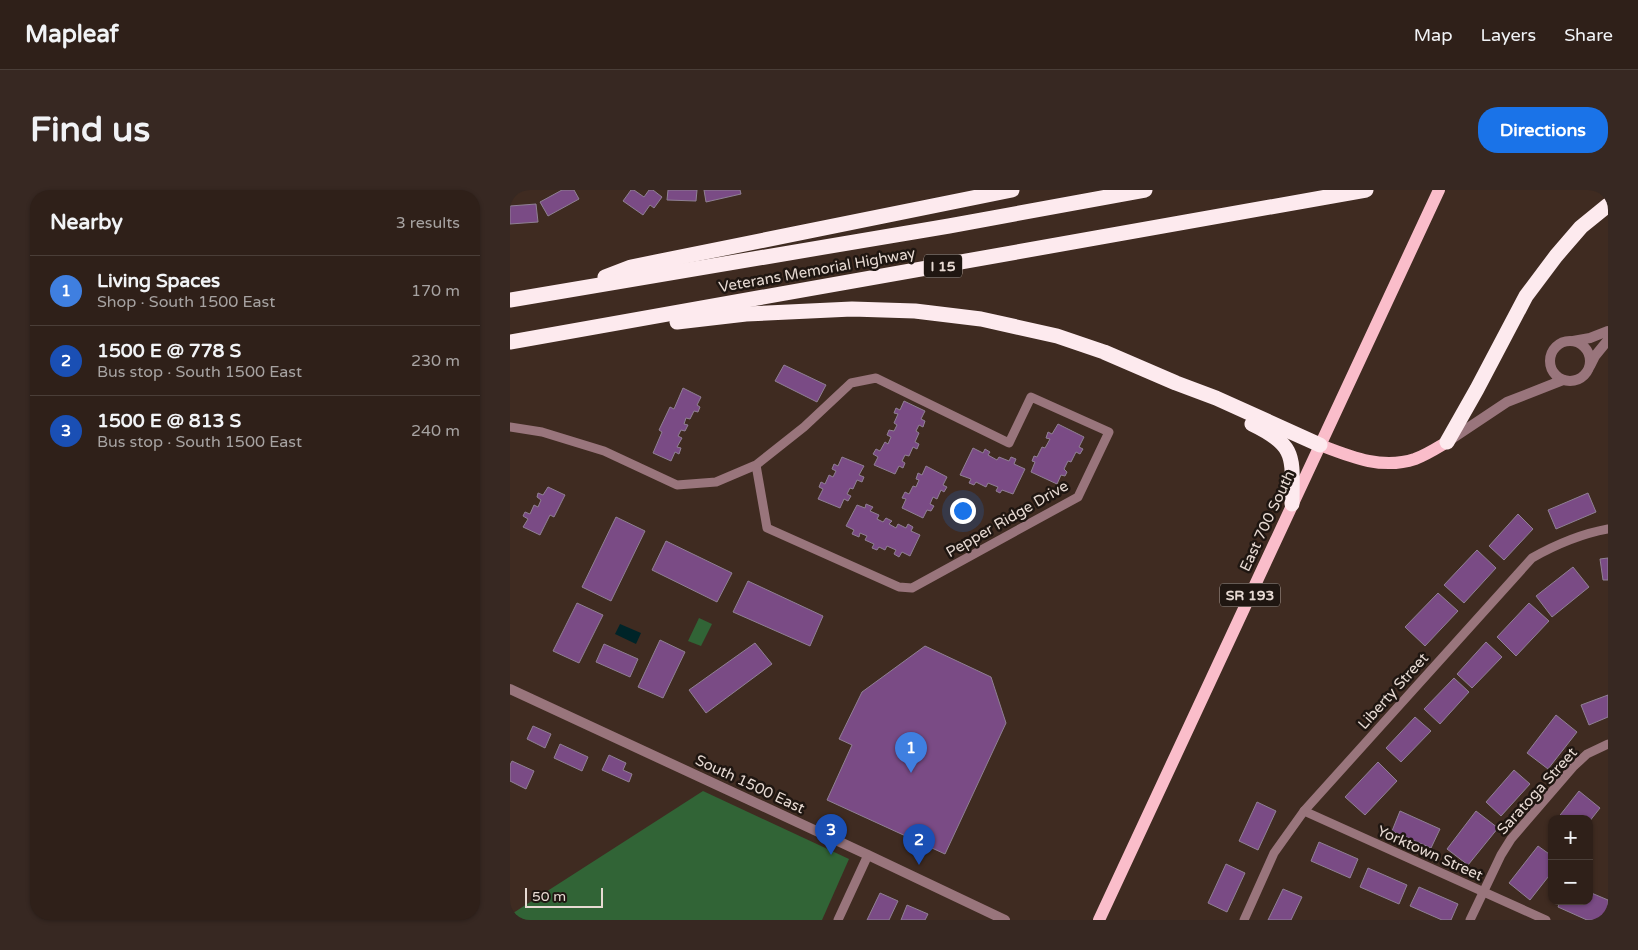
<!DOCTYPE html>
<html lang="en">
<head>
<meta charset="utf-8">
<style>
	:root { --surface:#2f2019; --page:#372822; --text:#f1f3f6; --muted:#a7a3a2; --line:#4a3e38; --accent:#1a73e8 }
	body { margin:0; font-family:"Varela Round",sans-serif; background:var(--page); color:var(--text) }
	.controls { position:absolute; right:15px; bottom:15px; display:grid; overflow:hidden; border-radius:10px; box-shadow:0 1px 4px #0004 }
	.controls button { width:45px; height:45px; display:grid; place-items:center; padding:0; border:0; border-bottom:1px solid var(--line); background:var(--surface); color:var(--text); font:25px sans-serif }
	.scale { position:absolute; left:15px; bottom:12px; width:78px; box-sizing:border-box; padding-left:5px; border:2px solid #e7dad3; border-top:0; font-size:14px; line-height:18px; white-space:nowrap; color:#e7dad3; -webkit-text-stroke:4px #1f1611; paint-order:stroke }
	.you { position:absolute; left:452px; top:320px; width:18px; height:18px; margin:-12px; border:4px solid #fff; border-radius:50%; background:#1a73e8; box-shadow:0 0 0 8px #1a73e833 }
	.badge { display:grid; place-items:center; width:32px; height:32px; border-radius:50%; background:var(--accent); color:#fff; font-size:16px; font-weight:700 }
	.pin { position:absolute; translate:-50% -41px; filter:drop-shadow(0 1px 2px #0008) }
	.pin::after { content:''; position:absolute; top:26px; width:18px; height:15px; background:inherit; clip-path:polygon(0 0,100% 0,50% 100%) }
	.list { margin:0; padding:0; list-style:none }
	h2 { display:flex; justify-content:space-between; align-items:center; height:65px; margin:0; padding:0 20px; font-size:21px }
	h2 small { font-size:16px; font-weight:400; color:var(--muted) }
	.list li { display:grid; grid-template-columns:32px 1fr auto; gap:15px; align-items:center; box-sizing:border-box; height:70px; padding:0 20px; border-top:1px solid var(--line) }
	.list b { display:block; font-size:19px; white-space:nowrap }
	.list p { margin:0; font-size:16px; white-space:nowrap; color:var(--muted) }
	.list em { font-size:16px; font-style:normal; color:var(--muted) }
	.map { position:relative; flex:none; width:1098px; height:730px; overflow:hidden; border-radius:20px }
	header { display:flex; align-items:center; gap:30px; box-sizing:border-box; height:70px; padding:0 25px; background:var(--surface); border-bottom:1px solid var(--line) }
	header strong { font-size:24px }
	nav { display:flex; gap:28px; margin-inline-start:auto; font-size:18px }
	.intro { display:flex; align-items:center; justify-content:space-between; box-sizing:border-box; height:120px; padding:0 30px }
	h1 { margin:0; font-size:35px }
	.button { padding:12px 22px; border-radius:20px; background:var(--accent); color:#fff; font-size:18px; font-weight:700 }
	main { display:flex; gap:30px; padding:0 30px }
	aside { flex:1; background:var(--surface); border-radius:20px; box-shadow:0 1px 4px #0004 }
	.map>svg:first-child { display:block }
	.green { fill:#316436 }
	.water { fill:#002428 }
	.building { fill:#7a4b85; stroke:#908094 }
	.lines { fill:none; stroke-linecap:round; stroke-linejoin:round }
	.minor { stroke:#99757c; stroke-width:9 }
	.tertiary { stroke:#99757c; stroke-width:10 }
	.primary { stroke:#fabdca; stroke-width:12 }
	.motorway { stroke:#fdeaee; stroke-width:15 }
	.labels { text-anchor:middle; stroke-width:5; stroke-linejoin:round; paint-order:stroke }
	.shield { fill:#1f1611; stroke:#ab9f99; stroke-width:1 }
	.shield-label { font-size:14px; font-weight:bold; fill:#e7dad3 }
	.street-label { font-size:15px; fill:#e7dad3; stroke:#1f1611 }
</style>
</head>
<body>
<header>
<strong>Mapleaf</strong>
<nav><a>Map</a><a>Layers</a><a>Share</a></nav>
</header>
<div class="intro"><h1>Find us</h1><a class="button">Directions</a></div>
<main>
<aside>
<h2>Nearby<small>3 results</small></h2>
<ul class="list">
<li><span class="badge" style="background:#3f7fe0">1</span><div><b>Living Spaces</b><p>Shop · South 1500 East</p></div><em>170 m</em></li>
<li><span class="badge" style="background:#1a4fb4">2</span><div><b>1500 E @ 778 S</b><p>Bus stop · South 1500 East</p></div><em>230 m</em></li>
<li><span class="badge" style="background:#1a4fb4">3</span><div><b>1500 E @ 813 S</b><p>Bus stop · South 1500 East</p></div><em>240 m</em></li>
</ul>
</aside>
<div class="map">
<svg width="1098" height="730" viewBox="0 0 1098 730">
	<rect width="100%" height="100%" fill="#3f2b21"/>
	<g class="green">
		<path d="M189,428L202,434L191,456L178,451Z"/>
		<path d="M193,601L339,669L312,730H0V725Z"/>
	</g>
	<path class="water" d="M110,434L131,443L126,454L105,444Z"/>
	<g class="building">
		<path d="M52,0H64L69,9L38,26L30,12Z"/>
		<path d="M121,0H124L134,7L139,0H143L152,7L144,18L140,15L133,25L113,11Z"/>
		<path d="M158,0H187L186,11L157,10Z"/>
		<path d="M194,0H230L231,4L196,12Z"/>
		<path d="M26,14L28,32L0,34V16Z"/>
		<path d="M274,175L316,195L307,212L265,191Z"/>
		<path d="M173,198L191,207L187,215L190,217L188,222L184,221L180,229L176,228L174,234L178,235L175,241L171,240L168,246L172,248L167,257L171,258L169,264L165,262L161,271L143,263L152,242L149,240L160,217L164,219Z"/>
		<path d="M394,211L415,221L411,229L415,231L413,237L409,235L406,241L409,243L405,252L409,254L407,259L403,257L399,266L395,265L392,271L395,273L393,278L389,276L385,284L364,275L368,267L363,264L366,259L370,261L375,252L378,254L381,247L377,245L379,240L384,241L387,235L384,233L388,224L384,223L386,218L390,220Z"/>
		<path d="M548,234L574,247L569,257L573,259L570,264L566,262L561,272L558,271L554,279L557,282L555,286L551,285L547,294L521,282L525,272L522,271L524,266L527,267L532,257L535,258L540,249L536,248L538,242L542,244Z"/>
		<path d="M463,258L473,263L475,259L480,262L478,265L487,270L489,267L499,271L501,267L506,269L504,274L515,279L503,304L492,300L490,303L486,301L488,297L478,293L476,297L466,292L464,295L459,293L461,289L450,285Z"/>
		<path d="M332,267L354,276L349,285L354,287L352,292L347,290L343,299L340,298L337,304L341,306L338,311L334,309L330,318L308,309L313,299L309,297L311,292L315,294L319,285L323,287L326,281L322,279L324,274L328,276Z"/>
		<path d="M416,276L437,287L433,295L437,297L434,302L431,300L427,309L423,307L420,314L424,316L421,321L417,320L413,328L392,318L396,309L392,308L395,302L399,304L403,296L406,297L409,290L406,289L408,283L412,285Z"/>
		<path d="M38,297L55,305L44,327L40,325L30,345L13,337L18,329L13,326L15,322L20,324L24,315L28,317L31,310L27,307L28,303L33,305Z"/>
		<path d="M1078,303L1086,322L1046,339L1038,320Z"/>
		<path d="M356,314L363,317L360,321L369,325L367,329L373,332L376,328L382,331L379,334L386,338L388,334L396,338L398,334L403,337L401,341L410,345L400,366L392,362L389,367L384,364L386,360L377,356L375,360L369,357L367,360L362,358L364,354L355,350L357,346L350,343L349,347L342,344L344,340L336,336L347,315L355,318Z"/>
		<path d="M1008,324L1023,339L994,370L979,356Z"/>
		<path d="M106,327L135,341L101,411L72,397Z"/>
		<path d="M156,351L222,383L207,412L142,380Z"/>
		<path d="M967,360L986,378L954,413L934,395Z"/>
		<path d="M1098,368V390H1093L1090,369Z"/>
		<path d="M1063,377L1079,397L1042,427L1026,406Z"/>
		<path d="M238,391L313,426L300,456L223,422Z"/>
		<path d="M928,403L948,421L915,456L895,437Z"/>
		<path d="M67,413L93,425L69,473L43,461Z"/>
		<path d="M1019,413L1039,431L1006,466L987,447Z"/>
		<path d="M150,450L175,462L153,508L128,497Z"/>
		<path d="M976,452L992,467L962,498L947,484Z"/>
		<path d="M245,453L262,474L196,523L179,500Z"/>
		<path d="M94,454L128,469L120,487L86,472Z"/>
		<path d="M415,456L481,487L496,533L435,664L317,610L342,555L329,549L352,502Z"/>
		<path d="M944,488L959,502L930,534L914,519Z"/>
		<path d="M1098,505V527L1079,535L1071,515Z"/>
		<path d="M1046,525L1067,542L1038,579L1017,563Z"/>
		<path d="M905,527L921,541L891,572L876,558Z"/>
		<path d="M23,536L41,544L35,558L17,549Z"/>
		<path d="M50,554L78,567L72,581L44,568Z"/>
		<path d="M99,565L116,573L113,580L122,584L119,592L92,580Z"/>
		<path d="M2,571L24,581L16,599L0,591V575Z"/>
		<path d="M868,572L887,591L855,625L835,607Z"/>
		<path d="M1004,580L1020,594L991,626L976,612Z"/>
		<path d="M1069,601L1090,618L1079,632V629H1047Z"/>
		<path d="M747,612L766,621L748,660L729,651Z"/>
		<path d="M890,621L930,639L921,658L882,641Z"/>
		<path d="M966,621L988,638L958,675L937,659Z"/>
		<path d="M809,652L848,669L840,688L801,671Z"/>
		<path d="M1028,656L1042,666V682L1020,710L999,693Z"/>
		<path d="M716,674L735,683L717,722L698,713Z"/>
		<path d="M858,678L897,695L889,714L850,697Z"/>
		<path d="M909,697L948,714L941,730H932L900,716Z"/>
		<path d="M773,699L792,707L781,730H758Z"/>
		<path d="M1079,702L1098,710V721L1094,730H1077L1048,717L1050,711H1079Z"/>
		<path d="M370,703L388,711L379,730H357Z"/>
		<path d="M397,715L418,724L415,730H391Z"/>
	</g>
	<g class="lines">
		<g class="minor">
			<path d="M0,237L32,242L94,261L167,295L206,292L246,275L294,237L341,193L366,188L499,253L521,207L599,242L568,307L402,398L389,397L257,338L246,275"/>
			<path d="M794,621L1036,730"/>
			<path d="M328,730L358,665"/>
			<path d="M734,730L764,663L794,621L1022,368C1047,354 1070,344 1098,339"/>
			<path d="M960,730L991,665L1001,649L1063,577L1077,564L1098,554"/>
		</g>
		<g class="tertiary">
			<path d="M1063,151L1080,148L1098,141"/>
			<circle cx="1060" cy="171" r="20"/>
			<path d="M1080,176L1085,166L1098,150"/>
			<path d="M940,250L997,212L1053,190"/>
			<path d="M0,499L358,665L495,730"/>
		</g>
		<g class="primary">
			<path d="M810,255C841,267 872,280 905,269C916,265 927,258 937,252"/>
			<path d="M589,730L929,0"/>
		</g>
		<g class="motorway">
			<path d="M95,87L121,77L502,0"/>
			<path d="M0,110L439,36L635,0"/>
			<path d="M167,132L236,124L342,119L405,121L471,129L547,146L594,162L666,193L706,208L810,255"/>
			<path d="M0,152L856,0"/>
			<path d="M742,234C788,256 782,268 782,314"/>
			<path d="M937,252L967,199L1016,106L1046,66L1071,37L1098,15"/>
		</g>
	</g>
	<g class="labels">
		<g class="shield">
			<rect x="414" y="64.5" width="38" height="23" rx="4"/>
			<rect x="710" y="393.5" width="60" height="23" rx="4"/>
		</g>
		<g class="shield-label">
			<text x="433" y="81">I 15</text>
			<text x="740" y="410">SR 193</text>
		</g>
		<g class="street-label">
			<text transform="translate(307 80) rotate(-10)" y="5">Veterans Memorial Highway</text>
			<text transform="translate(497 329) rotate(-30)" y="5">Pepper Ridge Drive</text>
			<text transform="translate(757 331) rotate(-65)" y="5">East 700 South</text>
			<text transform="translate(883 501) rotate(-48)" y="5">Liberty Street</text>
			<text transform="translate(240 594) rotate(25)" y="5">South 1500 East</text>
			<text transform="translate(1027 601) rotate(-48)" y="5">Saratoga Street</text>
			<text transform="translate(920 663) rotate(24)" y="5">Yorktown Street</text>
		</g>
	</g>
</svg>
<div class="controls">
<button>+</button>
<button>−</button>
</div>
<div class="scale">50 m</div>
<div class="you"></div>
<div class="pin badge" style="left:401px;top:583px;background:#3f7fe0">1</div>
<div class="pin badge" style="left:409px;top:675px;background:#1a4fb4">2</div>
<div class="pin badge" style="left:321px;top:665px;background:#1a4fb4">3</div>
</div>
</main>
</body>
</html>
